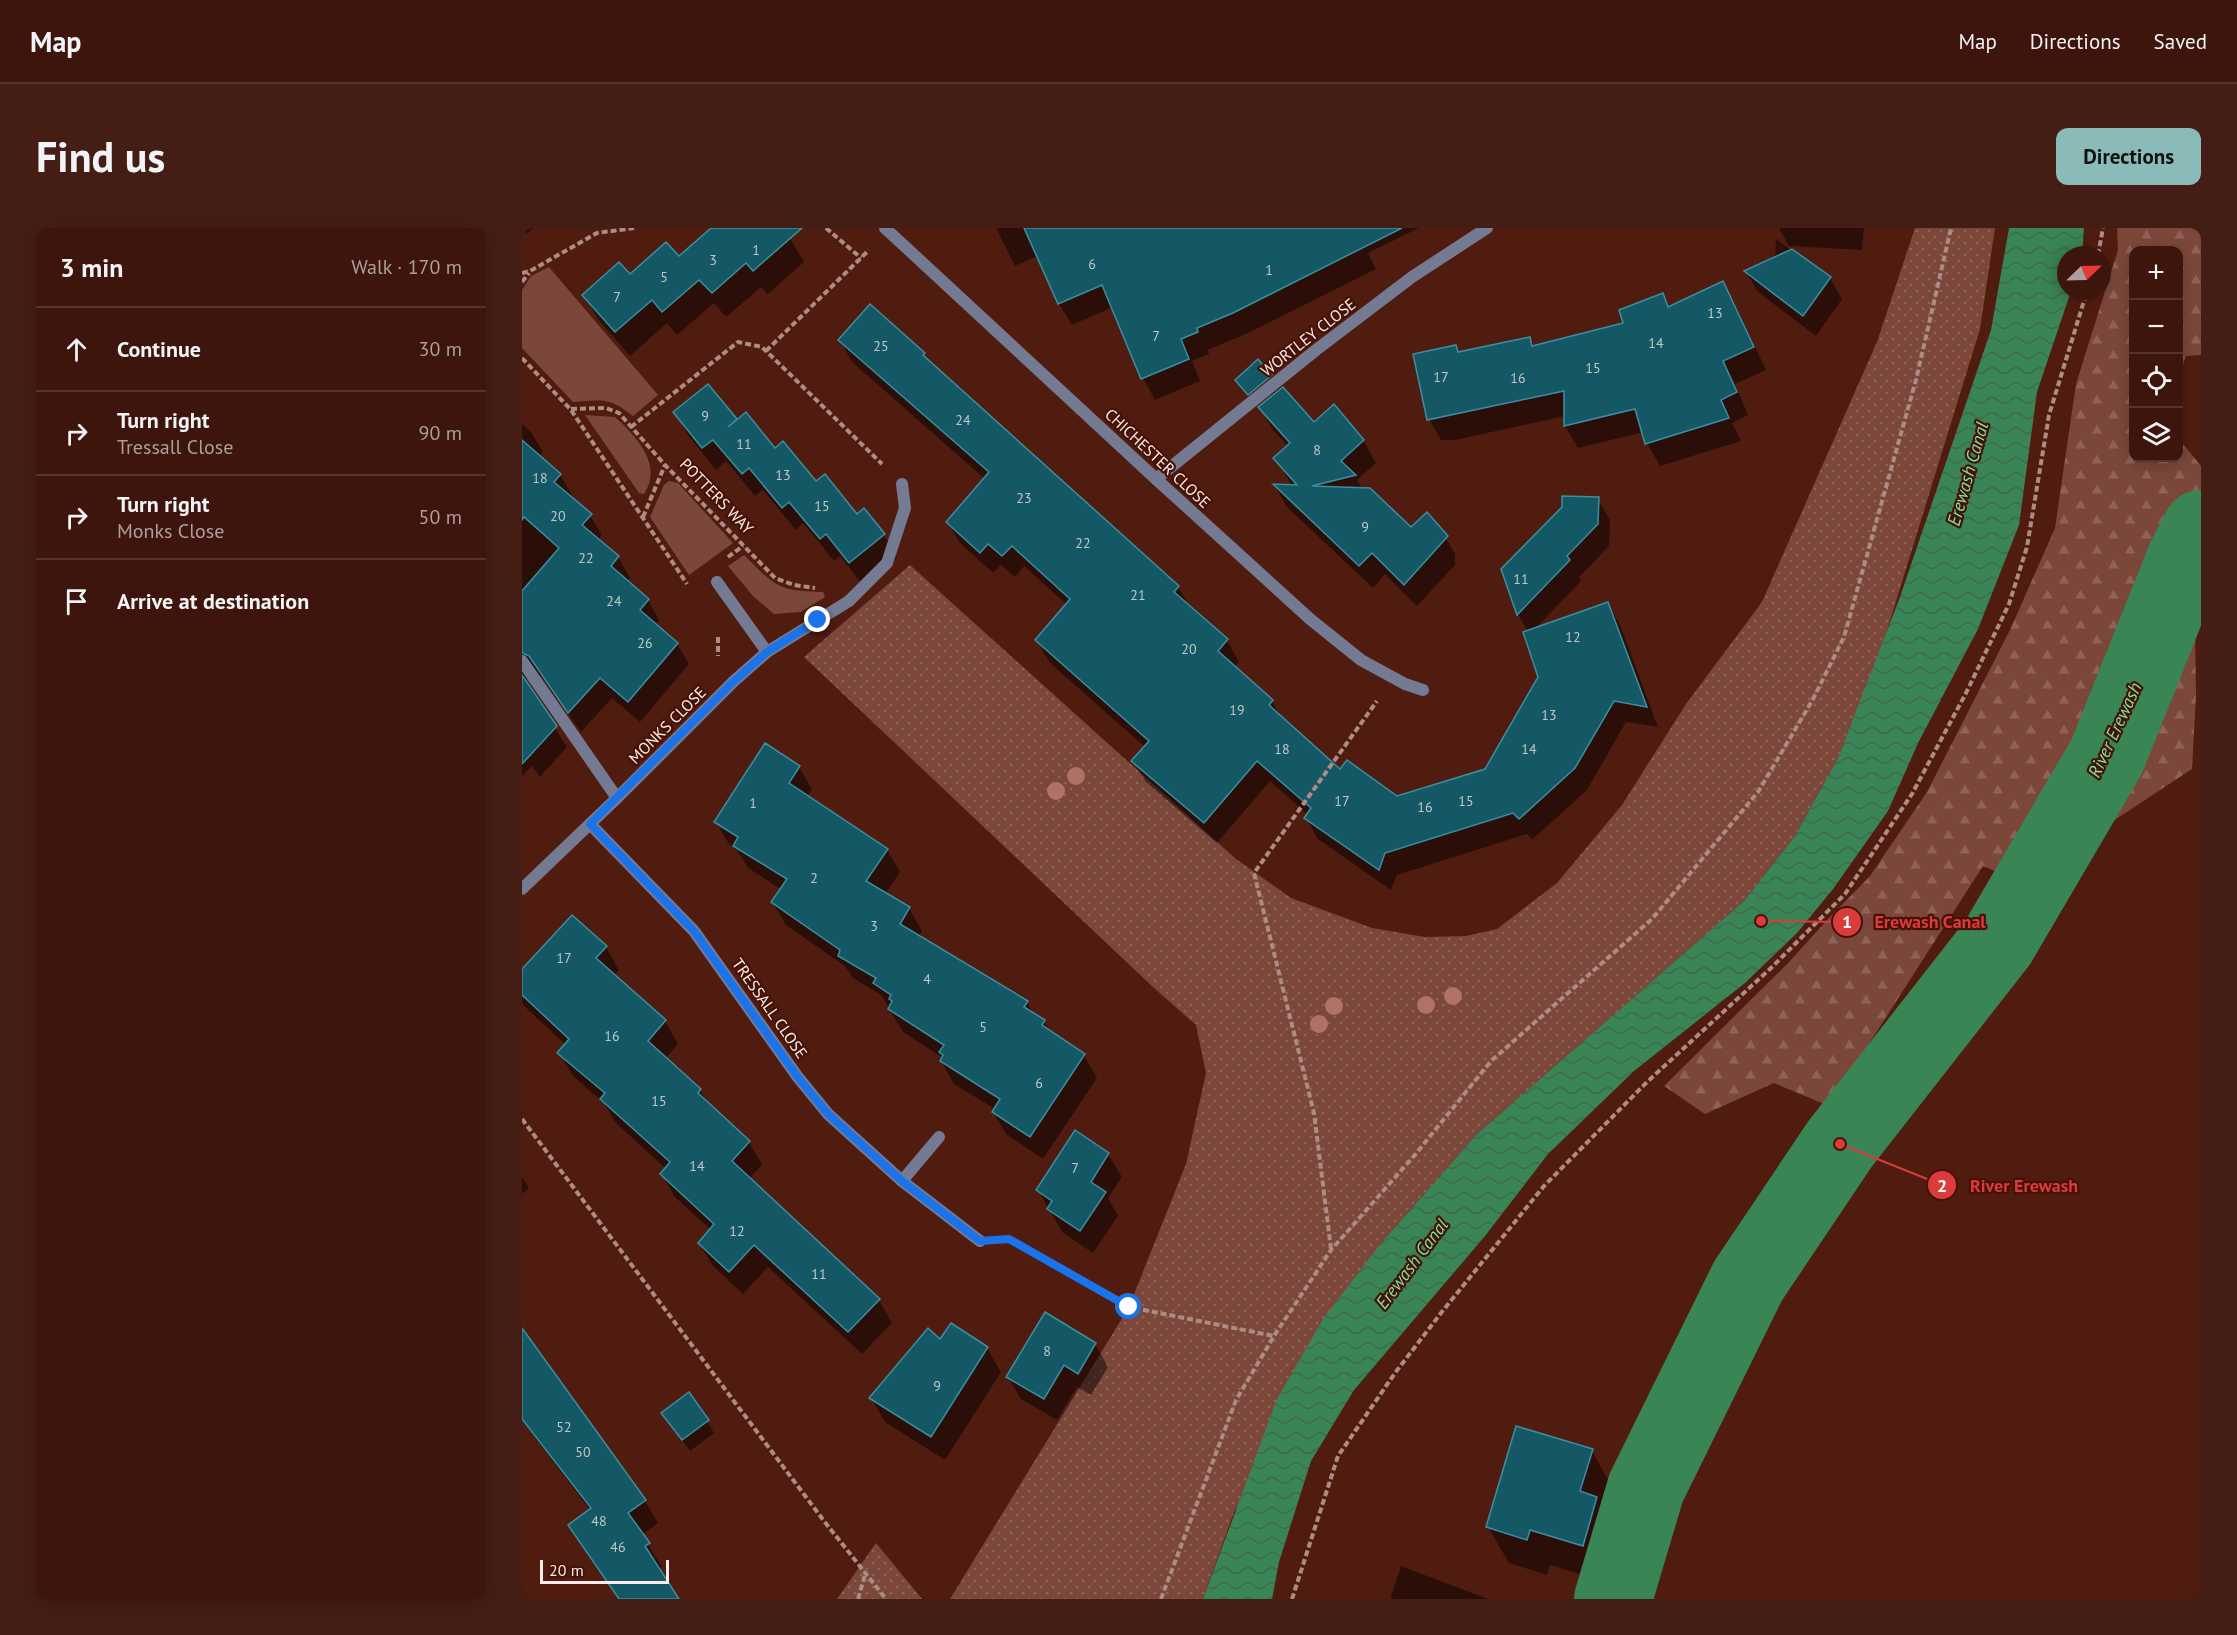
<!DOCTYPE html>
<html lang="en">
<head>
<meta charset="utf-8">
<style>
	:root { --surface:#3d150c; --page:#441e15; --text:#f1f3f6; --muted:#ad9f9d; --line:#56342d; --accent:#8bbbb9 }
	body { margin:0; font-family:"PT Sans",sans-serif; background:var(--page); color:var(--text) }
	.controls { position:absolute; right:18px; top:18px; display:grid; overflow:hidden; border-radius:12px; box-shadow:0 3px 15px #0003 }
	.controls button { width:54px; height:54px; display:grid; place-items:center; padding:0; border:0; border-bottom:2px solid var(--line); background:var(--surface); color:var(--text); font:30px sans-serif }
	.compass { position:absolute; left:1535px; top:18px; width:54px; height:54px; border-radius:50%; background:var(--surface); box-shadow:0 3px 15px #0003; rotate:67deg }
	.scale { position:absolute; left:18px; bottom:15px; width:129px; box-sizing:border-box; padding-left:6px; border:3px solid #faece8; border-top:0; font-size:16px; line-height:21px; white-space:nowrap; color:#faece8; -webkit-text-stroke:4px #461106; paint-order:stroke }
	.stop { position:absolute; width:18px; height:18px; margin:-14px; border:4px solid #1a73e8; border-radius:50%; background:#fff }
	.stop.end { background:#1a73e8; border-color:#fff; box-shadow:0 2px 6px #0008 }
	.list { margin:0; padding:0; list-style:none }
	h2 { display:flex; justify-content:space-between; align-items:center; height:78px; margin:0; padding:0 24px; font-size:26px }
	h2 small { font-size:20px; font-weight:400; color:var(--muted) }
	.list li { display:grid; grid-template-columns:39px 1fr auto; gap:18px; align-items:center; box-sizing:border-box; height:84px; padding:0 24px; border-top:2px solid var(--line) }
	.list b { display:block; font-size:22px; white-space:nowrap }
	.list p { margin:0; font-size:20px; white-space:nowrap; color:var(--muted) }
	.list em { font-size:20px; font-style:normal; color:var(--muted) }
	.icon { flex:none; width:33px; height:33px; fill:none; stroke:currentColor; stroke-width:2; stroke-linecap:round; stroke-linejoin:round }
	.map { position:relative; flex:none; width:1679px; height:1371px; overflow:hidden; border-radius:12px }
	header { display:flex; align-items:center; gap:36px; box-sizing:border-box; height:84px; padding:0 30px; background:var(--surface); border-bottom:2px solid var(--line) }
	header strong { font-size:28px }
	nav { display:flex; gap:33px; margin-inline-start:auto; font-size:21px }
	.intro { display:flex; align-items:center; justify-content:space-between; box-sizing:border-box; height:144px; padding:0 36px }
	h1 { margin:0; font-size:42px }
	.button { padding:15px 27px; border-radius:12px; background:var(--accent); color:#111; font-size:21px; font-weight:700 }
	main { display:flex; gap:36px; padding:0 36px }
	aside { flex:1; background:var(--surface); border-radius:12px; box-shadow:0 3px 15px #0003 }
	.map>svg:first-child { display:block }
	.grass { fill:#7b473b }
	.forest { fill:url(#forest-firs) }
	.park { fill:url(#park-dots) }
	.water { fill:url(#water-waves) }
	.shadow { fill:#0007 }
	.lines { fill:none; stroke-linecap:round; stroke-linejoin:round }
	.river { stroke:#398556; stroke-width:78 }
	.building { fill:#155865; stroke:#3b8fa0; stroke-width:1.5 }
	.path { stroke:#ac8c85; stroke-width:4; stroke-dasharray:6 3; stroke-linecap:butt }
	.lane { stroke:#747a92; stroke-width:12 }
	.street { stroke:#747a92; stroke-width:12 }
	.tree { fill:#af7264 }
	.route { stroke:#1a73e8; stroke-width:8 }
	.labels { text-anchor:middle; stroke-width:4.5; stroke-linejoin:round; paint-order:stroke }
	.number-label { font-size:14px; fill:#c1c7c7 }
	.street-label { font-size:16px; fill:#faece8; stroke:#461106 }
	.water-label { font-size:18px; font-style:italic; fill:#7ce4a0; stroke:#461106 }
	.leader { fill:none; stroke:#da3c3b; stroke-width:2 }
	.callout-dot { fill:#da3c3b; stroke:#461106; stroke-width:2 }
	.mark-label { font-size:18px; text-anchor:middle; font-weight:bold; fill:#fff }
	.callout-label { font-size:18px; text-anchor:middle; font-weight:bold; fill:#da3c3b; stroke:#461106; stroke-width:4.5; stroke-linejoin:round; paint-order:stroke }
</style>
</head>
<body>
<header>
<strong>Map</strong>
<nav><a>Map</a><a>Directions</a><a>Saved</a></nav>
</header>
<div class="intro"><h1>Find us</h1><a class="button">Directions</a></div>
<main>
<aside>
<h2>3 min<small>Walk · 170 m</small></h2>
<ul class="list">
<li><svg class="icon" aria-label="ahead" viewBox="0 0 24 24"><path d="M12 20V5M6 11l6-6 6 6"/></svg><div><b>Continue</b></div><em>30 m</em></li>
<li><svg class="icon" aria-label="right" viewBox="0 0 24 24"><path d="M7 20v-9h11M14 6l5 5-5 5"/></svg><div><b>Turn right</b><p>Tressall Close</p></div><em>90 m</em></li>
<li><svg class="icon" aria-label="right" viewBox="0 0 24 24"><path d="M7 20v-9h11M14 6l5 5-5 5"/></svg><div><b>Turn right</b><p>Monks Close</p></div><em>50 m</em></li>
<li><svg class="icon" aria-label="arrive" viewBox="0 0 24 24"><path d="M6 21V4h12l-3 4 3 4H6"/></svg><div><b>Arrive at destination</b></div></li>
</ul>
</aside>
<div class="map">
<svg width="1679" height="1371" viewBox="0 0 1679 1371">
	<defs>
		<pattern id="forest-firs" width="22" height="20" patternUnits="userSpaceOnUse" patternTransform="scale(1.5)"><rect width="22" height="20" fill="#7b473b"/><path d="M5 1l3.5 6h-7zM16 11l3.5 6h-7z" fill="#8f6257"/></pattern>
		<pattern id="park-dots" width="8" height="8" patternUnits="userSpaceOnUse" patternTransform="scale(1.5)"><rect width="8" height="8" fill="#7b473b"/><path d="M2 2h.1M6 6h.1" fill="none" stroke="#8f6257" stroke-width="1.8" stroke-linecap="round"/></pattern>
		<pattern id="water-waves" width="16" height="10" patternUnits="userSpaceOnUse" patternTransform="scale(1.5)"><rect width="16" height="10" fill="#398556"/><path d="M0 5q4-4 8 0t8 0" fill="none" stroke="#41694f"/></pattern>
	</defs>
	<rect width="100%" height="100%" fill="#511c10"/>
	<g class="grass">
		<path d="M27,39L136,167L111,188C87,169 81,172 51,174L0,120V62L9,48Z"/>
		<path d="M63,187L93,189C115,209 141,237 122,266L117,265Z"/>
		<path d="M147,253L156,255L211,315L167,347L128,289L142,257Z"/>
		<path d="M222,327C254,359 255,363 301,364L303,369L279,384L252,386L231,368L206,338Z"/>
	</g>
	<path class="forest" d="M1595,0H1679V127L1664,128L1657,148L1656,22H1612V230H1656L1657,211L1679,238V326L1672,339L1674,467L1670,541L1585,597L1541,671L1461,638L1307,878L1252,855L1183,886L1142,858L1266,735L1307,690L1348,648L1405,564L1488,402L1533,300L1554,156L1596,22Z"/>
	<g class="park">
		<path d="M1393,0H1473L1458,101L1359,422L1316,530L1273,608L1222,673L955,906L860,1014L712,1284L681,1371H428L607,1079L664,936L684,845L674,797L632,760L282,429L388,337L714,631L769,670L850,700L903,709L944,708L975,701L1035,655L1100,577L1164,476L1240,374L1355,114Z"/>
		<path d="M354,1315L400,1371H315Z"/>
	</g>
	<path class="water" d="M1487,0H1562L1560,27H1544V63H1549L1515,164L1497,297L1456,401L1396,515L1366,583L1311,661L1275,705L1223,755L1112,843L1026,926L963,1008L832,1162L789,1233L757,1334L750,1371H681L755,1171L801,1091L860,1014L955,906L1222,673L1273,608L1316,530L1378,369L1469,102Z"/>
	<g class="shadow">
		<path d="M0,0H11L5,6Z"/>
		<path d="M208,0H260L268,10L282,34L246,66L239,59L204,89L192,75L155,107L145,95L108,128L76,91L62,67L157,31Z"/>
		<path d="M474,0H897L846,25L854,41L724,106L686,122L687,126L670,133L678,153L633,172L621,150L591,79L550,97L537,76L516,28L493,38Z"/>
		<path d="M1257,0H1342L1340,22L1267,18Z"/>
		<path d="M1254,11L1308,50L1320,71L1294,108L1236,64L1224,44L1253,31Z"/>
		<path d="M1201,55L1214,78L1244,142L1213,156L1226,187L1210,195L1219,213L1138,238L1125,215L1122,204L1056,220L1043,198V188L933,212H919L906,189L934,119L938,126L1008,110L1013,119L1103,96L1140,67L1147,80Z"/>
		<path d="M318,112L401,126L406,134L656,359L669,381L705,412L717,434L712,439L750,473L759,489L819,543L875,570L964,542L1018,449L1006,404L996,386L980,342L1076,271L1088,292L1087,318L1057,349L1059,353L1012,402L1086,375L1098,397L1136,499L1104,494L1065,562L1010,612L1005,606L875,647L869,662L796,611L784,590L786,587L748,553L695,615L624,554L611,533L623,519L527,434L515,412L545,377L502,338L493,349L479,337L471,345L438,315L425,294L463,251L330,134Z"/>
		<path d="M738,179L841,212L854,235L835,252L841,262L889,302H919L933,326V337L895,378L863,346L851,360L765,279L753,258L771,259L753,230L766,218L751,202Z"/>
		<path d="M153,185L214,192L335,288L342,282L362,307L375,330L341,357L318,328L312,333L281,295L274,302L241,262L233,268L204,233L194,242L166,207Z"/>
		<path d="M0,196L9,204L21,224L17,228L38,247L50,267L48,269L68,287L80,307L76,312L96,329L108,350L104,354L126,372L137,392L134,397L155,416L167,436L118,494L90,470L59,504L20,449L12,445L6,447L3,454L45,519L18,549L10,538L0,548Z"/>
		<path d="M277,539L290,561L285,569L365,622L378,644L363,666L387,680L400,703L397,709L505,775L512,787L522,794L529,805L562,827L575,850L521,931L484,906L471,884L473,881L432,856L419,833L421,830L381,804L359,767L331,750L323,738L264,697L251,675L260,662L226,640L215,622L207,616L194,594Z"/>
		<path d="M84,719L97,742L92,748L143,793L156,816L143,831L178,862L187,877L227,914L240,937L227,951L357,1072L370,1095L340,1126L246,1039L221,1066L191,1038L177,1015L189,1002L153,969L140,946L144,941L93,894L82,875L51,848L37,825L44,817L2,778L0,774V743Z"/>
		<path d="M553,904L586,926L600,949L586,970L596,988L571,1025L540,1004L516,962Z"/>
		<path d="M0,949L7,960L0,966Z"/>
		<path d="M0,1098L5,1107L4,1108L123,1273L136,1295L120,1307L140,1339L136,1341L156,1371H96L61,1320L48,1297L68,1282L0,1193Z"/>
		<path d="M419,1114L465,1120L479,1144L423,1232L363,1194L349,1170Z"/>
		<path d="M573,1116L586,1139L569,1167L555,1159L535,1192L499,1171L486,1149Z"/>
		<path d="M141,1186L185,1193L192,1205L168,1223Z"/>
		<path d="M1070,1223L1090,1259L1083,1284L1095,1306L1081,1353L1028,1337L1025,1347L987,1335L966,1299Z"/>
		<path d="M879,1338L966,1371H870L869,1368Z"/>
	</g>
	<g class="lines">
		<path class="river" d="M1091,1371L1124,1260L1226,1053L1318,916L1476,714L1585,528L1664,330L1679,301"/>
	</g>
	<g class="building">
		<path d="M189,0H280L231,43L224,35L190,65L177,52L140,84L130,72L93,104L60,67L97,34L108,46L144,14L157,28Z"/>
		<path d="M502,0H880L711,85L675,100L676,104L659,111L667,131L619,151L580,57L536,76Z"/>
		<path d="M1270,21L1309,49L1281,88L1222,43Z"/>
		<path d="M1201,53L1232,119L1201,133L1215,164L1199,172L1207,190L1123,216L1113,181L1042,198V163L905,192L891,126L934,117L936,124L1008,109L1010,118L1101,95L1097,82L1141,65L1146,79Z"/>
		<path d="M348,76L403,125L401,127L657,358L652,364L706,411L696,423L751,472L747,477L818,541L825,532L875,568L963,541L1016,449L1001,404L1086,374L1125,479L1092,473L1053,540L997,591L991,585L863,625L857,642L782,590L789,580L735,533L682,595L609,533L627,513L513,412L548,371L490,318L480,328L466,316L458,325L424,294L467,244L316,112Z"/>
		<path d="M736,131L750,147L726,167L713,152Z"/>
		<path d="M186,156L215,191L206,199L224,184L253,220L261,213L294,253L303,246L335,286L342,280L363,306L327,335L304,306L298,311L267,274L260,280L227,240L220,246L191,212L180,220L151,184Z"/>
		<path d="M761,159L792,194L812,176L842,212L819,233L834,247L790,258L848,260L889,299L905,284L926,308L882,357L850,325L837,338L751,256L775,257L751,230L768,215L736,179Z"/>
		<path d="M0,212L39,246L32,254L70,286L60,297L97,328L89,338L127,371L118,382L156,415L106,474L78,450L46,485L7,428L0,425V363L37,320L2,289L0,292Z"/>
		<path d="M1040,268L1077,269L1076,296L1045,328L1048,332L995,387L979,341L1040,279Z"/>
		<path d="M0,447L35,498L0,536Z"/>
		<path d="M243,515L278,538L267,555L366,621L344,653L388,679L378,696L506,773L502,779L523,792L520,797L563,826L508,909L470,884L478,871L418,833L421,827L417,824L422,817L366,781L370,773L367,771L369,767L351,755L354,750L316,728L318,722L249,674L265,651L211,618L216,609L192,594Z"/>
		<path d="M50,687L85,718L74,730L144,792L126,813L179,861L176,865L228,913L210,933L358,1071L326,1104L232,1017L207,1044L176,1015L192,996L138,946L148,934L78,871L83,865L35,825L47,811L0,767V741Z"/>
		<path d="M553,902L587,925L569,954L584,964L558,1003L525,981L530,973L514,962Z"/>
		<path d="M523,1084L574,1115L556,1146L542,1137L522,1171L484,1149Z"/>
		<path d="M429,1095L466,1119L409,1209L347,1170L406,1100L418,1111Z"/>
		<path d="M0,1100L124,1272L106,1285L128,1315L123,1318L157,1371H97L46,1297L69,1280L0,1191Z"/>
		<path d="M167,1164L187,1192L160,1212L139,1185Z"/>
		<path d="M994,1198L1071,1221L1058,1263L1075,1269L1061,1318L1008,1302L1005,1312L964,1299Z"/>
	</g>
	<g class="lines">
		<g class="path">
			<path d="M304,0L339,30"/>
			<path d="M1576,27L1581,0"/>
			<path d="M0,45L8,43L75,5L112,0"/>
			<path d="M0,54L7,45"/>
			<path d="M244,123L347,22"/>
			<path d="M0,130L49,182L165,356"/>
			<path d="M49,181L84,180L97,185L143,237L253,350L272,357L293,360"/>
			<path d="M109,199L216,114L240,119L360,236"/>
			<path d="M121,289L143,237"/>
			<path d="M206,329L221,318"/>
			<path d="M196,409V428"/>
			<path d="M0,891L302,1293L364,1371"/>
			<path d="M486,1011L607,1079L752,1108"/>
			<path d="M809,1021L792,885L732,645L855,473"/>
			<path d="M336,1371L343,1347"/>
			<path d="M639,1371L714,1172L752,1108L809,1022L892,928L969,833L1130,691L1236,564L1290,473L1322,409L1394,152L1429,0"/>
			<path d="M770,1371L816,1228L873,1145L919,1085L1022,958L1125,854L1249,740L1323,666L1390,566L1444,465L1487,376L1505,319L1527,187L1565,63"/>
		</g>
		<g class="lane">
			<path d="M327,373L365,335L383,280L380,256"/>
			<path d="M0,433L95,570"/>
		</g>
		<g class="street">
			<path d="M363,0L634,251L788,391L839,432L883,456L901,462"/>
			<path d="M634,251L794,122L890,49L965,0"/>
			<path d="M195,354L245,424"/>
			<path d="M68,596L172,703L275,848L306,886L380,953L458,1013"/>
			<path d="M0,661L95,570L212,453L245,424L327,373"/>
			<path d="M380,953L417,909"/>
		</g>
	</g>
	<g class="tree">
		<circle cx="554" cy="548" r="9"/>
		<circle cx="534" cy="563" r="9"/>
		<circle cx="931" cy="768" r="9"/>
		<circle cx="904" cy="777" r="9"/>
		<circle cx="812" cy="778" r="9"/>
		<circle cx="797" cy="796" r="9"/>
	</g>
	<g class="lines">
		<path class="route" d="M296,392L245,424L212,453L68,596L172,703L275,848L306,886L380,953L458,1013L487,1011L607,1079"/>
	</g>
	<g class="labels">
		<g class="number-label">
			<text x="234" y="27">1</text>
			<text x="191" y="37">3</text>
			<text x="570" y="41">6</text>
			<text x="747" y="47">1</text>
			<text x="142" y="54">5</text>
			<text x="95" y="74">7</text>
			<text x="1193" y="90">13</text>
			<text x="634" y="113">7</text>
			<text x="1134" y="120">14</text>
			<text x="359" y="123">25</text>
			<text x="1071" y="145">15</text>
			<text x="919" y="154">17</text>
			<text x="996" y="155">16</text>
			<text x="183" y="193">9</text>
			<text x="441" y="197">24</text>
			<text x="222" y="221">11</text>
			<text x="795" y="227">8</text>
			<text x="261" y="252">13</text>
			<text x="18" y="255">18</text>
			<text x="502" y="275">23</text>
			<text x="300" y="283">15</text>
			<text x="36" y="293">20</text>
			<text x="843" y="304">9</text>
			<text x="561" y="320">22</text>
			<text x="64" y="335">22</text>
			<text x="999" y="356">11</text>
			<text x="616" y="372">21</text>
			<text x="92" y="378">24</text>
			<text x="1051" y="414">12</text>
			<text x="123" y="420">26</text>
			<text x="667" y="426">20</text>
			<text x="715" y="487">19</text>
			<text x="1027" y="492">13</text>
			<text x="760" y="526">18</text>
			<text x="1007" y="526">14</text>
			<text x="820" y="578">17</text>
			<text x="944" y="578">15</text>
			<text x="231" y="580">1</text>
			<text x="903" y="584">16</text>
			<text x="292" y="655">2</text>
			<text x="352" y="703">3</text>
			<text x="42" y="735">17</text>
			<text x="405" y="756">4</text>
			<text x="461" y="804">5</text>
			<text x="90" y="813">16</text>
			<text x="517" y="860">6</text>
			<text x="137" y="878">15</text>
			<text x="175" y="943">14</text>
			<text x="553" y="945">7</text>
			<text x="215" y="1008">12</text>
			<text x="297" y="1051">11</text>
			<text x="525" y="1128">8</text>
			<text x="415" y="1163">9</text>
			<text x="42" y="1204">52</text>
			<text x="61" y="1229">50</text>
			<text x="77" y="1298">48</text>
			<text x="96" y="1324">46</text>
		</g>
		<g class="street-label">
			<text transform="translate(786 109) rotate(-38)" y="6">WORTLEY CLOSE</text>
			<text transform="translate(636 230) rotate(43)" y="6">CHICHESTER CLOSE</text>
			<text transform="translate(195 268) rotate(46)" y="6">POTTERS WAY</text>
			<text transform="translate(145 497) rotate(-45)" y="6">MONKS CLOSE</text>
			<text transform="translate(248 780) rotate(55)" y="6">TRESSALL CLOSE</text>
		</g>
		<g class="water-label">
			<text transform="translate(1446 246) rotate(-74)" y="6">Erewash Canal</text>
			<text transform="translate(1593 502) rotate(-65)" y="6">River Erewash</text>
			<text transform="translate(890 1036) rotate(-53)" y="6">Erewash Canal</text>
		</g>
	</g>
	<path class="leader" d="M1239 693L1325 694M1318 916L1420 957"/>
	<g class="callout-dot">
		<circle cx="1239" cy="693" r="6"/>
		<circle cx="1318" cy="916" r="6"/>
		<circle cx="1325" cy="694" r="15"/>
		<circle cx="1420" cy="957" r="15"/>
	</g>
	<g class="mark-label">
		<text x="1325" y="700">1</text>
		<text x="1420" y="964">2</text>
	</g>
	<g class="callout-label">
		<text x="1408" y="700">Erewash Canal</text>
		<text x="1502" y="964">River Erewash</text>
	</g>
</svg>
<div class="controls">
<button>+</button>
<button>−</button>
<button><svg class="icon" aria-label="locate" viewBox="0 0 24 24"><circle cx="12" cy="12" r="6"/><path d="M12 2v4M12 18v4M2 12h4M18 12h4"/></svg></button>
<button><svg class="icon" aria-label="layers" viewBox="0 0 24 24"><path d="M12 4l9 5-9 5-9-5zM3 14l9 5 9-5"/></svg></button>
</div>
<svg class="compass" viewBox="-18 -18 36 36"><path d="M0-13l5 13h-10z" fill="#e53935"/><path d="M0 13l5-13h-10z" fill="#ad9f9d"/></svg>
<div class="scale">20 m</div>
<div class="stop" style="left:607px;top:1079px"></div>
<div class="stop end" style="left:296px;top:392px"></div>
</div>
</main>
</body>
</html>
